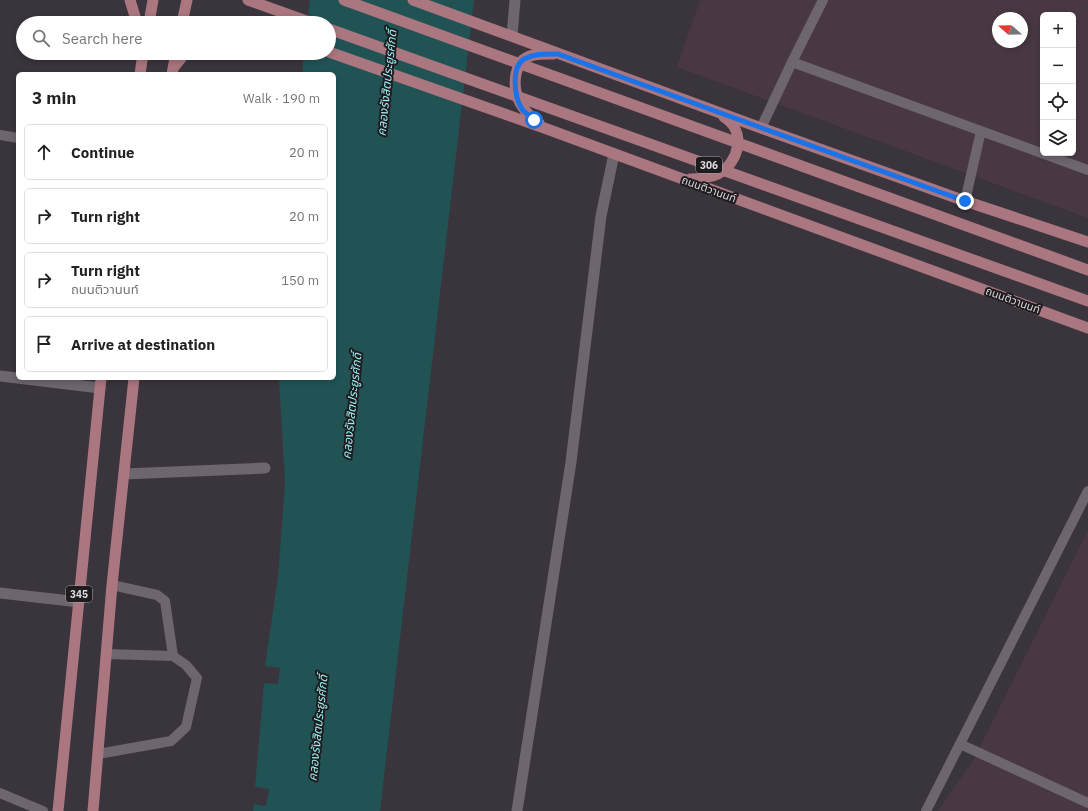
<!DOCTYPE html>
<html lang="en">
<head>
<meta charset="utf-8">
<style>
	:root { --surface:#fff; --page:#f6f6f6; --text:#222; --muted:#767676; --line:#e0e0e0 }
	body { margin:0; font-family:"IBM Plex Sans","Noto Sans Thai",sans-serif; background:var(--page); color:var(--text) }
	.controls { position:absolute; right:12px; top:12px; display:grid; overflow:hidden; border-radius:6px; box-shadow:0 2px 6px #0003 }
	.controls button { width:36px; height:36px; display:grid; place-items:center; padding:0; border:0; border-bottom:1px solid var(--line); background:var(--surface); color:var(--text); font:20px sans-serif }
	.compass { position:absolute; left:992px; top:12px; width:36px; height:36px; border-radius:50%; background:var(--surface); box-shadow:0 2px 6px #0003; rotate:290deg }
	.stop { position:absolute; width:12px; height:12px; margin:-9px; border:3px solid #1a73e8; border-radius:50%; background:#fff }
	.stop.end { background:#1a73e8; border-color:#fff; box-shadow:0 1px 4px #0008 }
	.list { margin:0; padding:0; list-style:none }
	h2 { display:flex; justify-content:space-between; align-items:center; height:52px; margin:0; padding:0 16px; font-size:17px }
	h2 small { font-size:13px; font-weight:400; color:var(--muted) }
	.list li { display:grid; grid-template-columns:26px 1fr auto; gap:12px; align-items:center; box-sizing:border-box; height:56px; margin:0 8px 8px; padding:0 8px; border:1px solid var(--line); border-radius:6px }
	.list b { display:block; font-size:15px; white-space:nowrap }
	.list p { margin:0; font-size:13px; white-space:nowrap; color:var(--muted) }
	.list em { font-size:13px; font-style:normal; color:var(--muted) }
	.icon { flex:none; width:22px; height:22px; fill:none; stroke:currentColor; stroke-width:2; stroke-linecap:round; stroke-linejoin:round }
	.map { position:relative; flex:none; width:1088px; height:811px; overflow:hidden }
	.search { position:absolute; background:var(--surface); box-shadow:0 2px 6px #0003; left:16px; top:16px; width:320px; height:44px; display:flex; align-items:center; gap:10px; box-sizing:border-box; padding:0 14px; border-radius:22px; color:var(--muted); font-size:15px }
	.panel { position:absolute; background:var(--surface); box-shadow:0 2px 6px #0003; left:16px; top:72px; width:320px; height:308px; border-radius:6px }
	.map>svg:first-child { display:block }
	.industrial { fill:#493843; fill-rule:evenodd }
	.water { fill:#215355 }
	.lines { fill:none; stroke-linecap:round; stroke-linejoin:round }
	.service { stroke:#6d666f; stroke-width:10 }
	.minor { stroke:#6d666f; stroke-width:11 }
	.primary { stroke:#aa767f; stroke-width:11 }
	.route { stroke:#1a73e8; stroke-width:5 }
	.labels { text-anchor:middle; stroke-width:4; stroke-linejoin:round; paint-order:stroke }
	.shield { fill:#1f1c20; stroke:#a4a0a5; stroke-width:1 }
	.shield-label { font-size:10px; font-weight:bold; fill:#ddd9de }
	.street-label { font-size:11px; fill:#ddd9de; stroke:#1f1c20 }
	.water-label { font-size:12px; font-style:italic; fill:#9af1f4; stroke:#1f1c20 }
</style>
</head>
<body>
<div class="map">
<svg width="1088" height="811" viewBox="0 0 1088 811">
	<rect width="100%" height="100%" fill="#3a343c"/>
	<g class="industrial">
		<path d="M700,0H1088V218L677,67ZM1043,15H1073V153H1043ZM998,18H1022V42H998Z"/>
		<path d="M1088,530V811H938L974,759Z"/>
	</g>
	<path class="water" d="M310,0H474L380,811H253L254,804L266,806L269,789L255,787L264,683L278,684L280,668L265,666L278,577L285,483L279,378H334V74H302L304,53H329V23H307Z"/>
	<g class="lines">
		<g class="service">
			<path d="M792,62L1088,170"/>
			<path d="M761,128L792,62L823,0"/>
			<path d="M0,135L18,138"/>
			<path d="M965,201L981,131"/>
			<path d="M112,585L157,595L165,601L173,656"/>
			<path d="M960,744L1088,803"/>
			<path d="M98,754L171,741L186,727L197,678L186,665L173,656L106,654"/>
			<path d="M0,793L43,811"/>
			<path d="M926,811L1088,491"/>
		</g>
		<g class="minor">
			<path d="M512,36L515,0"/>
			<path d="M0,376L100,388"/>
			<path d="M124,474L265,468"/>
			<path d="M0,593L79,602"/>
			<path d="M517,811L571,462L601,216L614,154"/>
		</g>
		<g class="primary">
			<path d="M130,0L137,23"/>
			<path d="M248,0L312,23"/>
			<path d="M344,0L1088,270"/>
			<path d="M413,0L761,128L965,201L1088,242"/>
			<path d="M149,23L153,0"/>
			<path d="M182,23L187,0"/>
			<path d="M329,29L1088,301"/>
			<path d="M329,52L547,129L1088,328"/>
			<path d="M174,67L185,53"/>
			<path d="M140,74L143,53"/>
			<path d="M172,74L176,53"/>
			<path d="M539,123C522,111 512,95 516,74C517,70 519,63 523,60C530,53 544,54 553,54"/>
			<path d="M690,179C699,179 709,178 718,174C739,163 747,131 724,117"/>
			<path d="M58,811L101,378"/>
			<path d="M93,811L112,585L134,378"/>
		</g>
	</g>
	<g class="lines">
		<path class="route" d="M534,120C530,116 525,113 522,109C514,97 511,67 524,59C535,53 547,54 558,54L762,128L965,201"/>
	</g>
	<g class="labels">
		<g class="shield">
			<rect x="696" y="157" width="26" height="16" rx="3"/>
			<rect x="66" y="586" width="26" height="16" rx="3"/>
		</g>
		<g class="shield-label">
			<text x="709" y="169">306</text>
			<text x="79" y="598">345</text>
		</g>
		<g class="street-label">
			<text transform="translate(709 189) rotate(20)" y="4">ถนนติวานนท์</text>
			<text transform="translate(1013 300) rotate(20)" y="4">ถนนติวานนท์</text>
		</g>
		<g class="water-label">
			<text transform="translate(387 83) rotate(-84)" y="4">คลองรังสิตประยูรศักดิ์</text>
			<text transform="translate(352 406) rotate(-84)" y="4">คลองรังสิตประยูรศักดิ์</text>
			<text transform="translate(318 728) rotate(-84)" y="4">คลองรังสิตประยูรศักดิ์</text>
		</g>
	</g>
</svg>
<div class="controls">
<button>+</button>
<button>−</button>
<button><svg class="icon" aria-label="locate" viewBox="0 0 24 24"><circle cx="12" cy="12" r="6"/><path d="M12 2v4M12 18v4M2 12h4M18 12h4"/></svg></button>
<button><svg class="icon" aria-label="layers" viewBox="0 0 24 24"><path d="M12 4l9 5-9 5-9-5zM3 14l9 5 9-5"/></svg></button>
</div>
<svg class="compass" viewBox="-18 -18 36 36"><path d="M0-13l5 13h-10z" fill="#e53935"/><path d="M0 13l5-13h-10z" fill="#767676"/></svg>
<div class="stop" style="left:534px;top:120px"></div>
<div class="stop end" style="left:965px;top:201px"></div>
<div class="search"><svg class="icon" aria-label="search" viewBox="0 0 24 24"><circle cx="10" cy="10" r="6"/><path d="M15 15l6 6"/></svg>Search here</div>
<section class="panel">
<h2>3 min<small>Walk · 190 m</small></h2>
<ul class="list">
<li><svg class="icon" aria-label="ahead" viewBox="0 0 24 24"><path d="M12 20V5M6 11l6-6 6 6"/></svg><div><b>Continue</b></div><em>20 m</em></li>
<li><svg class="icon" aria-label="right" viewBox="0 0 24 24"><path d="M7 20v-9h11M14 6l5 5-5 5"/></svg><div><b>Turn right</b></div><em>20 m</em></li>
<li><svg class="icon" aria-label="right" viewBox="0 0 24 24"><path d="M7 20v-9h11M14 6l5 5-5 5"/></svg><div><b>Turn right</b><p>ถนนติวานนท์</p></div><em>150 m</em></li>
<li><svg class="icon" aria-label="arrive" viewBox="0 0 24 24"><path d="M6 21V4h12l-3 4 3 4H6"/></svg><div><b>Arrive at destination</b></div></li>
</ul>
</section>
</div>
</body>
</html>
